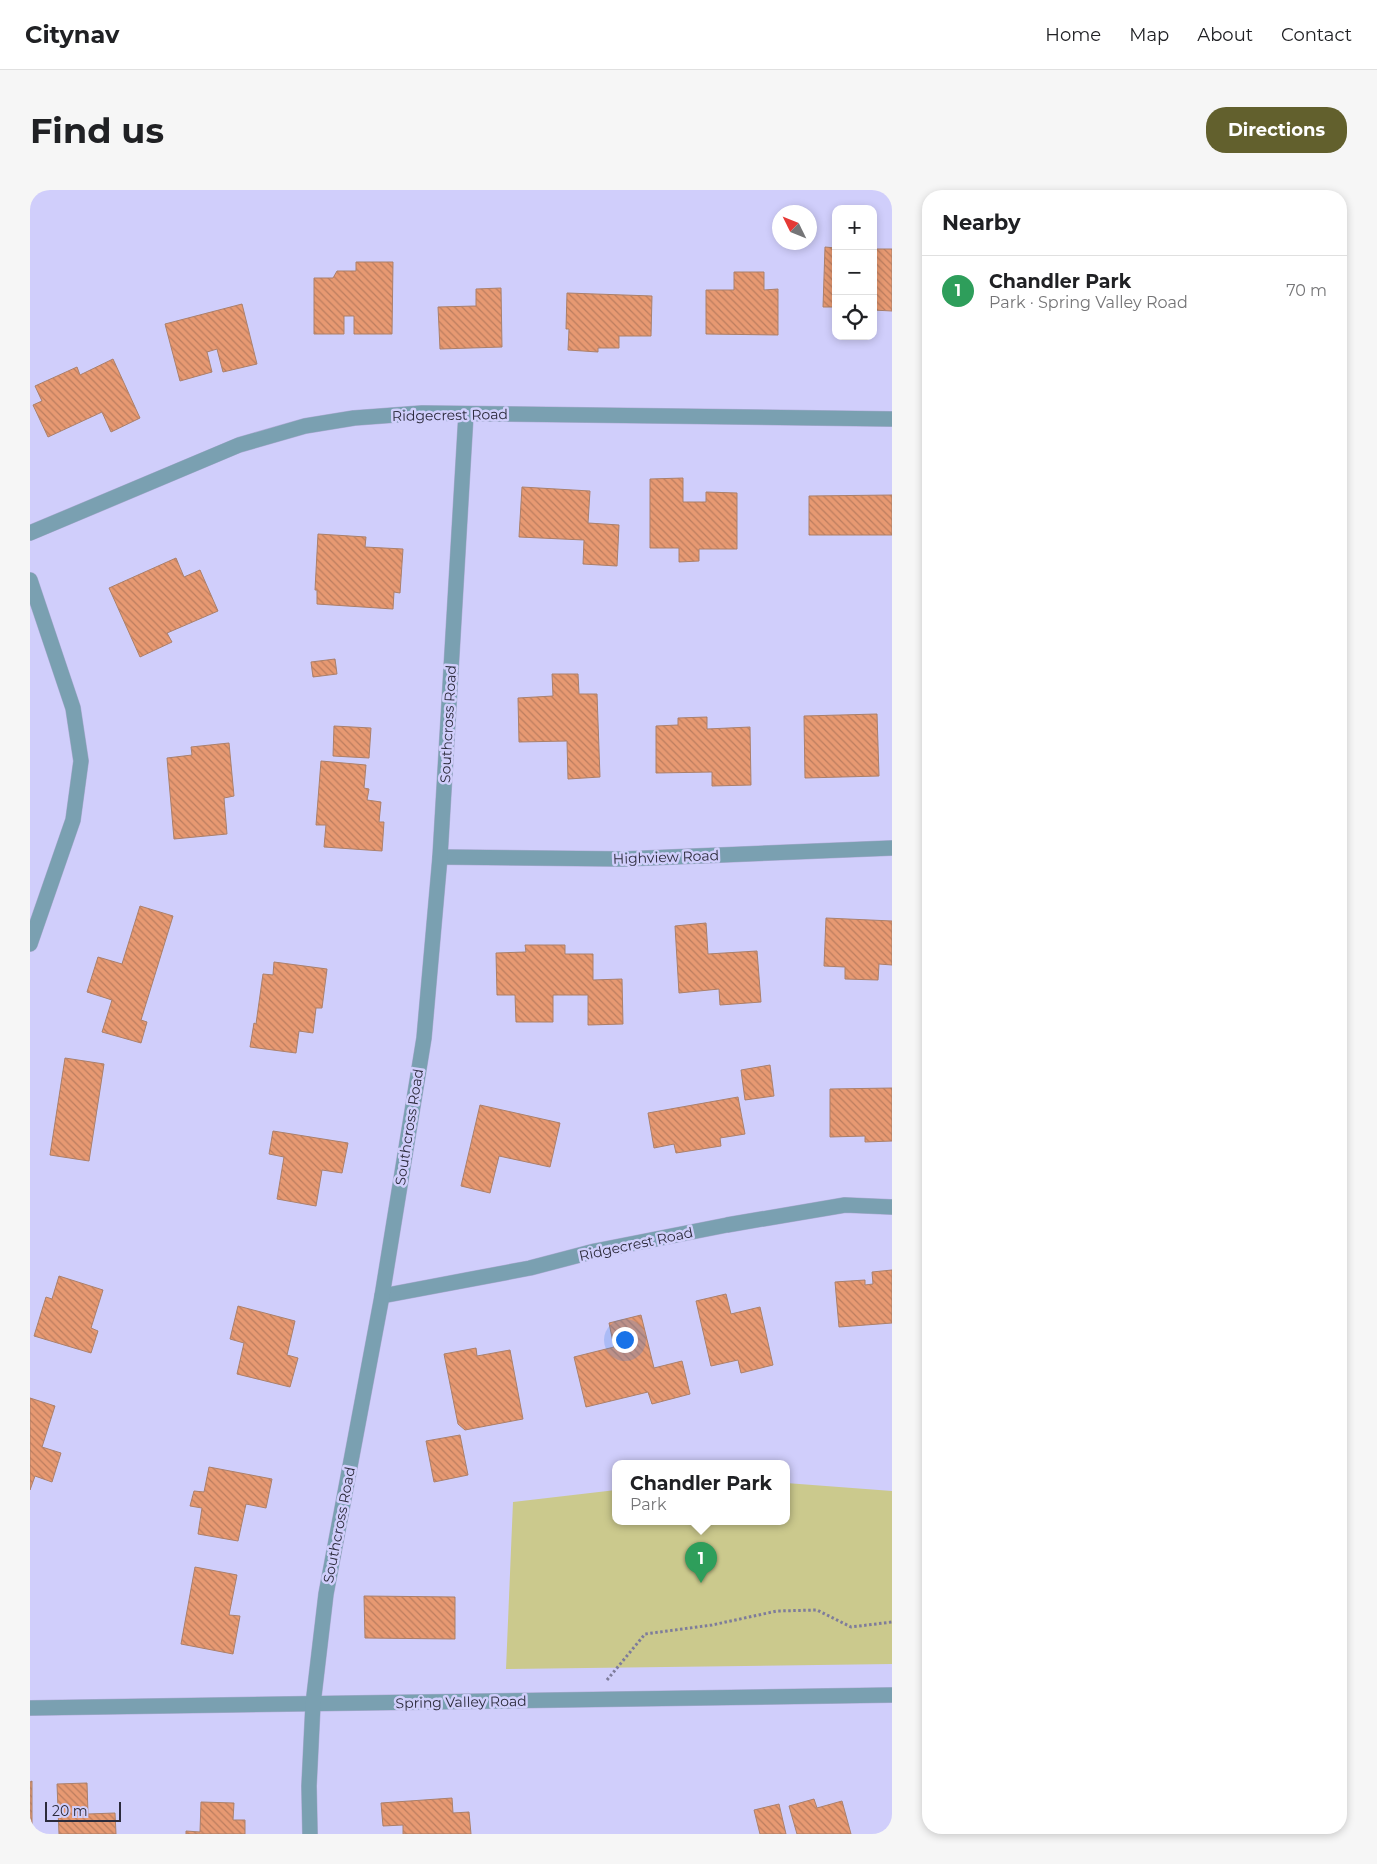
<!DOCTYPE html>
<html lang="en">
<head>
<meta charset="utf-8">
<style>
	:root { --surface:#fff; --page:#f6f6f6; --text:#202124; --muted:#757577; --line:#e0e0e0; --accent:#62602d }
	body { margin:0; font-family:Montserrat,sans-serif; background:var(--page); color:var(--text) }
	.controls { position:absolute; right:15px; top:15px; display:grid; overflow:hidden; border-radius:10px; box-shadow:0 2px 8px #0003 }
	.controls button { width:45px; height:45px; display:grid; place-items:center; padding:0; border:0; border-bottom:1px solid var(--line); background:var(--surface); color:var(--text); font:25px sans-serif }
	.compass { position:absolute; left:742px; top:15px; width:45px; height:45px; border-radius:50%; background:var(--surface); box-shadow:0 2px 8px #0003; rotate:313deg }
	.scale { position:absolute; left:15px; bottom:12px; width:76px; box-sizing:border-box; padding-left:5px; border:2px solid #2c2b3c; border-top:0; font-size:14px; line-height:18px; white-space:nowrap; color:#2c2b3c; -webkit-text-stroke:4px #d0cefb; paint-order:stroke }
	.you { position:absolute; left:594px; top:1149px; width:18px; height:18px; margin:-12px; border:4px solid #fff; border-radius:50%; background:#1a73e8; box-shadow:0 0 0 8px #1a73e833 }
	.badge { display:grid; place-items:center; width:32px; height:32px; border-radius:50%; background:var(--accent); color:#fff; font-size:16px; font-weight:700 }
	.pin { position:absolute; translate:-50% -41px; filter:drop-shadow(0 1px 2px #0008) }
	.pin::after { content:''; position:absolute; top:26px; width:18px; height:15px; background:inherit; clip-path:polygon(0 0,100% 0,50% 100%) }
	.popup { position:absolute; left:582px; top:1270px; width:178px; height:65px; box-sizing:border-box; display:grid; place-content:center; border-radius:10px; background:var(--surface); filter:drop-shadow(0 1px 4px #0005); font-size:16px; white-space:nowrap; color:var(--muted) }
	.popup b { font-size:19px; color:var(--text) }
	.popup::after { content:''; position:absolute; left:50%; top:100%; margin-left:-10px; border:10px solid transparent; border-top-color:var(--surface) }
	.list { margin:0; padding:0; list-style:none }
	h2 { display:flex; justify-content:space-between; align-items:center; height:65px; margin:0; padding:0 20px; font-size:21px }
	h2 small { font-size:16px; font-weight:400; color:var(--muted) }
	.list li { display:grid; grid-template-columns:32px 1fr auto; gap:15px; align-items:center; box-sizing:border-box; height:70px; padding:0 20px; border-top:1px solid var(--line) }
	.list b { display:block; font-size:19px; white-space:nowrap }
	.list p { margin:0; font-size:16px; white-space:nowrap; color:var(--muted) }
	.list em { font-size:16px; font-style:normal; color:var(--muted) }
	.icon { flex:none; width:28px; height:28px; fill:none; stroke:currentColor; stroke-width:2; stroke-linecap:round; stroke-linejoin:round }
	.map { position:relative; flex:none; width:862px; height:1644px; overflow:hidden; border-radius:20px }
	header { display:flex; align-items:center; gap:30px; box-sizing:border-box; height:70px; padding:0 25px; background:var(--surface); border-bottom:1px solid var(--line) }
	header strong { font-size:24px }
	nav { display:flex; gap:28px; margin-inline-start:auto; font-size:18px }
	.intro { display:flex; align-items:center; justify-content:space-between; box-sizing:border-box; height:120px; padding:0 30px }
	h1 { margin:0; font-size:35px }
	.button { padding:12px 22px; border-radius:20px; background:var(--accent); color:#fff; font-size:18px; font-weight:700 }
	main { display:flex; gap:30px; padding:0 30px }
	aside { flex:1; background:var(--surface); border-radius:20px; box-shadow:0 2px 8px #0003 }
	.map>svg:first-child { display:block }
	.green { fill:#cbc98d }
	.building { fill:url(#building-back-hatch); stroke:#ab806b }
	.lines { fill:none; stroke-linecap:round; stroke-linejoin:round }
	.minor-casing { stroke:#afadd5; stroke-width:16 }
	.path { stroke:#7e7c9b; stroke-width:3; stroke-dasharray:2.5 2.5; stroke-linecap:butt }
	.minor { stroke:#7aa0b1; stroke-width:15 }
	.labels { text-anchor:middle; stroke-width:5; stroke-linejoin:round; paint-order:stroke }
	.street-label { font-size:14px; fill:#2c2b3c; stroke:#d0cefb }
</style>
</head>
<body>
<header>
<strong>Citynav</strong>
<nav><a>Home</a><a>Map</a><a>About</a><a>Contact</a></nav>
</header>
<div class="intro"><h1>Find us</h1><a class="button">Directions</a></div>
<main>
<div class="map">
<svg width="862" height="1644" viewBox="0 0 862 1644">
	<defs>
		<pattern id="building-back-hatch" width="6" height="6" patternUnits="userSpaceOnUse" patternTransform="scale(1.25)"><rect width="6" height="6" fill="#e79972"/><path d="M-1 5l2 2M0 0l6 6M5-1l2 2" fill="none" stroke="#bb7d5f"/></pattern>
	</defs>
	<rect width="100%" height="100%" fill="#d0cefb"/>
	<path class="green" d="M756,1293L862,1301V1474L476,1479L483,1312L586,1300V1332H756Z"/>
	<g class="building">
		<path d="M795,57L806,58V117H793Z"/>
		<path d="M843,59H862V121L843,120Z"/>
		<path d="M326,72H363L362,144H324V126H314V144H284V88H303L307,81H326Z"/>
		<path d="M704,82H734V100L748,99V145L676,144V100H704Z"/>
		<path d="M471,98L472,157L410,159L408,117L446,116V99Z"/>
		<path d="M537,103L622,106L621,146H589V158H568V162L538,160L539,139H536Z"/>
		<path d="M212,114L227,174L193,182L187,159L177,162L182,182L150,191L135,134Z"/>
		<path d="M83,169L110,228L81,242L72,222L18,247L3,215L12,211L5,196L47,177L50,185Z"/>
		<path d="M653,288V312H676V302L707,303V359H669V371L649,372V358H620V289Z"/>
		<path d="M492,297L560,301L558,333L589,335L587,376L553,374L554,350L489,347Z"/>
		<path d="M862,305V345H779V306Z"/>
		<path d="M288,344L336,347L335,357L373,359L370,403L364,402L363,419L287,414V400H285Z"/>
		<path d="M146,368L154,387L170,380L188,421L137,443L142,452L110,467L79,398Z"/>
		<path d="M305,469L307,484L283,487L281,472Z"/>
		<path d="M522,484H548L549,504H567L570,587L538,589L537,551L489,552L488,508L523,506Z"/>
		<path d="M847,524L849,586L775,588L774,526Z"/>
		<path d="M677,527V539L720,537L721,595L682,596V582L626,583V536L648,535V528Z"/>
		<path d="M304,536L341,538L339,568L303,566Z"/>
		<path d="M199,553L204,606L194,608L197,644L144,649L137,568L162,565L161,557Z"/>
		<path d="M291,571L336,575L334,598L339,599L337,610L351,612L349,632H354L352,661L294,657L296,635H286Z"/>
		<path d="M110,716L143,726L111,830L117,832L111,853L72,842L82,810L57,802L68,767L92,774Z"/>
		<path d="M796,728L862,731V775L849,774L848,790L815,789V777L794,776Z"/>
		<path d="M676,733L678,764L727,761L731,812L690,815L689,799L649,803L645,736Z"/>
		<path d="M495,755H535V764H563V790L592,789L593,834L558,835V805H523V832H486L485,805H467L466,763L496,762Z"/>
		<path d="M244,772L297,779L292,818H286L283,843L269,841L266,863L220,857L224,833L226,834L233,784L243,785Z"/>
		<path d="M35,868L74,874L59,971L20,965Z"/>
		<path d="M740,875L744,906L715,910L711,880Z"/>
		<path d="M862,898V951L835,952V946L800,947V899Z"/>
		<path d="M708,907L715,944L690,948L691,956L646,963L644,954L624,958L618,923Z"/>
		<path d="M450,915L530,933L520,977L469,966L460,1003L431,996Z"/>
		<path d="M243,941L318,953L312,983L292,980L286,1016L247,1009L254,967L239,964Z"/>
		<path d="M862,1080V1133L809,1137L805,1092L835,1090V1095L843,1094L842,1082Z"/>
		<path d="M29,1086L73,1100L61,1138L68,1141L61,1163L4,1146L16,1107L22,1109Z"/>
		<path d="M696,1104L701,1124L730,1117L743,1175L711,1183L708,1170L681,1176L666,1111Z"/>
		<path d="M208,1116L265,1131L257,1165L268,1168L260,1197L207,1184L214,1153L200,1149Z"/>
		<path d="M611,1125L624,1178L652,1171L660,1204L622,1214L618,1202L556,1217L544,1167L584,1157L579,1133Z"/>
		<path d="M446,1158L447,1166L480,1160L493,1229L435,1240L428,1234L414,1164Z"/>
		<path d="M0,1208L25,1216L12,1257L31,1263L22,1292L5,1286L0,1300Z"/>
		<path d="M430,1245L438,1285L404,1292L396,1251Z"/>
		<path d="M179,1277L242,1289L236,1318L216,1314L208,1351L168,1344L172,1318L160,1316L164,1301L174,1302Z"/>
		<path d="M165,1377L207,1385L199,1425L210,1426L203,1464L151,1454Z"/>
		<path d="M334,1406L425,1407V1449L335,1448Z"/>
		<path d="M2,1591V1644H0V1592Z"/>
		<path d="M57,1593L58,1624L85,1623L86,1644H29L27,1594Z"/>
		<path d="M422,1608L423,1623L439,1622L441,1644H373V1635L353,1636L351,1613Z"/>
		<path d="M784,1609L787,1618L812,1611L821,1644H767L759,1616Z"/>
		<path d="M171,1612L204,1613L203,1630H215V1644H156V1641L170,1642Z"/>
		<path d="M749,1614L756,1644H730L724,1620Z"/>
	</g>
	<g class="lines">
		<g class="minor-casing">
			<g id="minor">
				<path d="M0,343L209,255L275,236L324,228L392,223L862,229"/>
				<path d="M0,390L43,518L51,571L43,630L0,754"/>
				<path d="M410,667L593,669L862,658"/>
				<path d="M352,1106L500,1078L565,1061L697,1035L815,1015L862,1017"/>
				<path d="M0,1518L862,1505"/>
				<path d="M280,1644L279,1596L283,1514L296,1404L352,1106L394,848L410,667L436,224"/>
			</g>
		</g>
		<path class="path" d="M577,1490L615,1444L682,1435L747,1421L787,1420L821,1437L862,1432"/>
		<use href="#minor" class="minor"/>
	</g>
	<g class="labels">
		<g class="street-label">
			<text transform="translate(420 225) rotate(-1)" y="5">Ridgecrest Road</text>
			<text transform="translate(418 534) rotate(-87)" y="5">Southcross Road</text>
			<text transform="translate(636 667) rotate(-2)" y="5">Highview Road</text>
			<text transform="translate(379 937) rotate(-81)" y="5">Southcross Road</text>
			<text transform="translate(606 1054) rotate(-12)" y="5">Ridgecrest Road</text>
			<text transform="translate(309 1335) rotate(-79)" y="5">Southcross Road</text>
			<text transform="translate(431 1512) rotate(-1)" y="5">Spring Valley Road</text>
		</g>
	</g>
</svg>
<div class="controls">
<button>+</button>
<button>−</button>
<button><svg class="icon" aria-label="locate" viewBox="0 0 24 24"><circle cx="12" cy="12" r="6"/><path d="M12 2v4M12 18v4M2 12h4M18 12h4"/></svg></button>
</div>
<svg class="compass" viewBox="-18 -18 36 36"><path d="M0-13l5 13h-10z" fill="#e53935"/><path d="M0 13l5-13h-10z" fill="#757577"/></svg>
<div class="scale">20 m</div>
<div class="you"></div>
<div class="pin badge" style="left:671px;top:1393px;background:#2e9e5b">1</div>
<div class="popup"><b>Chandler Park</b>Park</div>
</div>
<aside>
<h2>Nearby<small></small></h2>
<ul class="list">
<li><span class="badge" style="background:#2e9e5b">1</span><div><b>Chandler Park</b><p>Park · Spring Valley Road</p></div><em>70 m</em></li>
</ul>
</aside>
</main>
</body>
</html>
